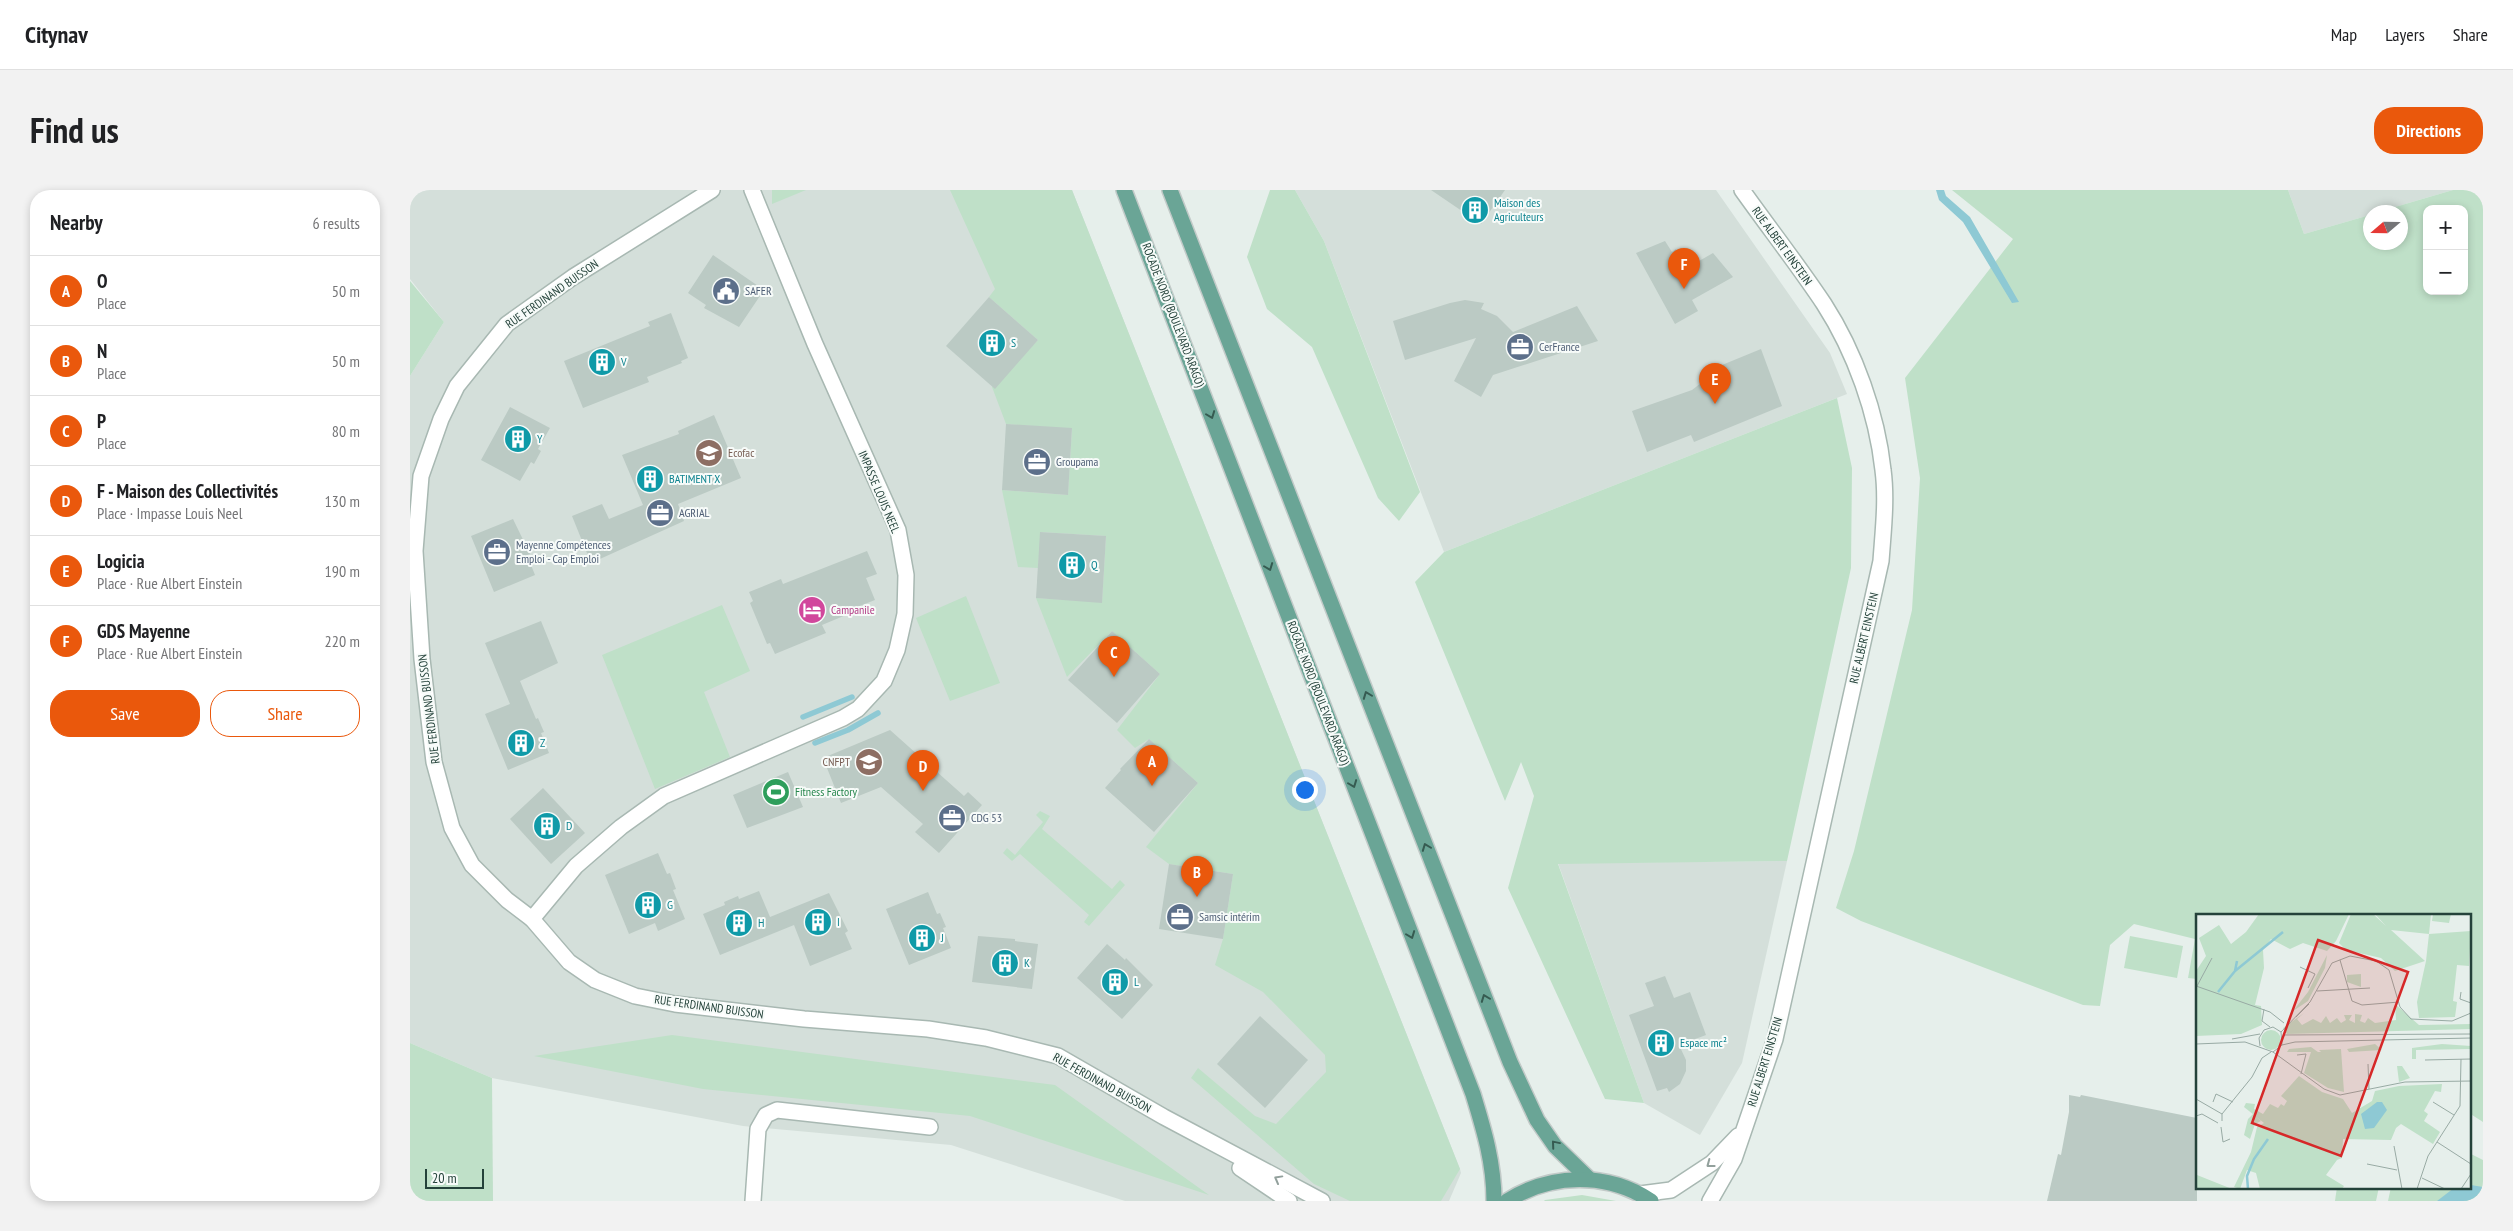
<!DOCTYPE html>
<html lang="en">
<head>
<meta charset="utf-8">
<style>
	:root { --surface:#fff; --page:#f2f2f2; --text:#202124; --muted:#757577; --line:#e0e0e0; --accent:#ea580c }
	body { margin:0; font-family:"PT Sans Narrow",sans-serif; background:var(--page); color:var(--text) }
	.controls { position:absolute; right:15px; top:15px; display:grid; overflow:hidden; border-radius:10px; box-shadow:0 2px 8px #0003 }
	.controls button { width:45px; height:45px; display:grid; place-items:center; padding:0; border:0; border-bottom:1px solid var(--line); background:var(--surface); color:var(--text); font:25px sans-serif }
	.compass { position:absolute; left:1953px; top:15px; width:45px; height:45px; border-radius:50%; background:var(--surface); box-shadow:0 2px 8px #0003; rotate:250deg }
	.scale { position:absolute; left:15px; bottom:12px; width:59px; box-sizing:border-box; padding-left:5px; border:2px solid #24423a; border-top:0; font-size:14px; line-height:18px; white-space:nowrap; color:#24423a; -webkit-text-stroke:4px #f7fbf9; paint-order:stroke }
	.you { position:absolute; left:894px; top:599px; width:18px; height:18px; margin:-12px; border:4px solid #fff; border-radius:50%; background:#1a73e8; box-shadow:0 0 0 8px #1a73e833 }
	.badge { display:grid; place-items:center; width:32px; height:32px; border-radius:50%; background:var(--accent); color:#fff; font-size:16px; font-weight:700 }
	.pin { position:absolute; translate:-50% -41px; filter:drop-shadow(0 1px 2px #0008) }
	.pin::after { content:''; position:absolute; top:26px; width:18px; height:15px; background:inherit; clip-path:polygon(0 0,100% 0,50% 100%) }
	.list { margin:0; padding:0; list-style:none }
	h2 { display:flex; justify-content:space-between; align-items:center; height:65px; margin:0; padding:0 20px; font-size:21px }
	h2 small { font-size:16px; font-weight:400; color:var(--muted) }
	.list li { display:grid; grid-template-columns:32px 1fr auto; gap:15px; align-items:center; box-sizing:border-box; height:70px; padding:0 20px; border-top:1px solid var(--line) }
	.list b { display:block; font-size:19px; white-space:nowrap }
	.list p { margin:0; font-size:16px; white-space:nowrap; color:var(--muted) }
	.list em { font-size:16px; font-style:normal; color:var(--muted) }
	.actions { display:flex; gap:10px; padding:15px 20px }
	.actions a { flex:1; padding:11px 0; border:1px solid var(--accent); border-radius:20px; text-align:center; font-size:18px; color:var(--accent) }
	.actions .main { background:var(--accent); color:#fff }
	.map { position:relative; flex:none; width:2073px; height:1011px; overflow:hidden; border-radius:20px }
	header { display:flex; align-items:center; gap:30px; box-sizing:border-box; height:70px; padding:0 25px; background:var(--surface); border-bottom:1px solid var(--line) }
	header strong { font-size:24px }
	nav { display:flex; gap:28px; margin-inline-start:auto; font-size:18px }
	.intro { display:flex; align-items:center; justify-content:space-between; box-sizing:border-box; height:120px; padding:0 30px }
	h1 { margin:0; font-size:35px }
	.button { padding:12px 22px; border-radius:20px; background:var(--accent); color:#fff; font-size:18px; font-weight:700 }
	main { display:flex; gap:30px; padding:0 30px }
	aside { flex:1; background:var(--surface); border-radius:20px; box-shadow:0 2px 8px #0003 }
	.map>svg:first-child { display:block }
	.built { fill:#d4dfda }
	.green { fill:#bfe0c8; fill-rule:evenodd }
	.water { fill:#8ec9d4 }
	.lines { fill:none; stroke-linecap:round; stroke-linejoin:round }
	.stream { stroke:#8ec9d4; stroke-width:5.5 }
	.building { fill:#bbcac4 }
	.street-casing { stroke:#a8b8b2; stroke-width:18 }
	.primary-casing { stroke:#c2cac8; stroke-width:18 }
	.street { stroke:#fff; stroke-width:15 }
	.primary { stroke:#6aa596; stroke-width:15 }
	.oneway { stroke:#365b51 }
	.oneway2 { stroke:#92a09c }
	.labels { text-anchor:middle; stroke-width:4; stroke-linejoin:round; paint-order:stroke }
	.culture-label { font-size:12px; fill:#0d838f; stroke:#f7fbf9; text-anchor:start }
	.street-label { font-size:12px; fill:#24423a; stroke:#f7fbf9 }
	.service-label { font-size:12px; fill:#4e5e75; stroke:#f7fbf9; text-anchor:start }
	.education-label { font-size:12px; fill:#785e54; stroke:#f7fbf9; text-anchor:start }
	.hotel-label { font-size:12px; fill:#b23c85; stroke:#f7fbf9; text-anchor:start }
	.leisure-label { font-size:12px; fill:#27864d; stroke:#f7fbf9; text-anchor:start }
	.inset-river { fill:none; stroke:#8ec9d4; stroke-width:2.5 }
	.inset-road { fill:none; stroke:#98aaa4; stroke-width:1 }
	.view { fill:#d62828; fill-opacity:0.15; stroke:#d62828; stroke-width:2.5 }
	.inset-edge { fill:none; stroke:#24423a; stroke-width:2.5 }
</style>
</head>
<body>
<header>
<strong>Citynav</strong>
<nav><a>Map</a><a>Layers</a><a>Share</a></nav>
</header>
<div class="intro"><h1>Find us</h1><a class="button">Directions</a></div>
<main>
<aside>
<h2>Nearby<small>6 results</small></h2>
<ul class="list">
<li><span class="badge">A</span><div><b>O</b><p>Place</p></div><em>50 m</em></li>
<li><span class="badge">B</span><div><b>N</b><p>Place</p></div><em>50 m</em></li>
<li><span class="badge">C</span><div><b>P</b><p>Place</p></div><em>80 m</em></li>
<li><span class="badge">D</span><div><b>F - Maison des Collectivités</b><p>Place · Impasse Louis Neel</p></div><em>130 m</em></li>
<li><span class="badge">E</span><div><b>Logicia</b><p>Place · Rue Albert Einstein</p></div><em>190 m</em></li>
<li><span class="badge">F</span><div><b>GDS Mayenne</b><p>Place · Rue Albert Einstein</p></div><em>220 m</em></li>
</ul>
<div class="actions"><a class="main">Save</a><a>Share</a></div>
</aside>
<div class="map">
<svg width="2073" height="1011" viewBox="0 0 2073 1011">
	<rect width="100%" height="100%" fill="#e6efeb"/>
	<g class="built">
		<path d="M0,0H662L1050,979L1051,983L1039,1011H715L541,955L333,936L82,888L0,853V186L34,132L0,89Z"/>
		<path d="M885,0H1306L1420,163L1437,204L1034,362L914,51Z"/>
		<path d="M1878,0H2043L1968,22H1960V25L1894,44Z"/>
		<path d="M1377,671L1332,873L1290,945L1234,913L1148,673Z"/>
	</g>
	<g class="green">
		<path d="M362,0H396L362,14Z"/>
		<path d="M540,0H662L1050,979L1031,1011H940L904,994L781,888L788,878L845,926L866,934L916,882L915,865L853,802L805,775L813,749L823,684L759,674L736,657L788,593L739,549L725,558L707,540L750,484L702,441L657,487L626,408L692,412L696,346L631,342L628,378L608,377L592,300L658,305L662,239L596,234L582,197L628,150L579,107L585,99Z"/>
		<path d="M860,0H885L914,51L1010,302L989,331L968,308L902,157L857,119L837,67Z"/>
		<path d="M1542,0H1878L1894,44L1960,25V52H1990V22H1968L2043,0H2073V932L2059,923V725H1787V789L1778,788L1785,749L1724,734L1700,755L1690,816L1673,815L1451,731L1426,718L1444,661L1502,420L1510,288L1495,188L1603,49ZM2017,19H2054V101H2017Z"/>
		<path d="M0,91L34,132L0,186Z"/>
		<path d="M1427,208L1442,278L1441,378L1377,671L1148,674L1234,913L1195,909L1098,698L1124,606L1111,572L1095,611L1005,392L1034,362Z"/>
		<path d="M556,406L590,493L540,511L506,428Z"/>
		<path d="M312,415L340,481L294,502L320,567L245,599L192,465Z"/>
		<path d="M630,621L640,626L632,639L702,699L710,690L715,695L679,736L674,732L679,725L610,664L602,671L593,663L597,658L605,665L633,632L626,625Z"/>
		<path d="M1720,746L1773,756L1767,788L1714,778Z"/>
		<path d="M262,845L645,895L799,1005L560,926L293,899L124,866Z"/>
		<path d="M0,853L82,888L83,1011H0Z"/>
		<path d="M2059,963L2073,970V1011H1978L1981,997H2059Z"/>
		<path d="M1927,997H1969L1966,1011H1925Z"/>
		<path d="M1172,1005L1206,1011H1134L1135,1010Z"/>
	</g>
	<g class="water">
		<path d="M1526,0H1534L1536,6L1560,27L1609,112L1602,113L1553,32L1529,10Z"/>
		<path d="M2061,995L2073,997V1011H2027L2044,998Z"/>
	</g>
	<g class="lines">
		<g class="stream">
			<path d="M393,527L442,507"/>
			<path d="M405,553L438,540L468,523"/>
		</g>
	</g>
	<g class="building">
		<path d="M1021,0H1095L1071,34Z"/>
		<path d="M1255,51L1262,62L1266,59L1277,78L1303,63L1323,87L1282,110L1288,121L1265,134L1226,63Z"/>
		<path d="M303,65L354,100L329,137L294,118L296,115L278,103Z"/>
		<path d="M579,107L628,150L585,199L536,156Z"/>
		<path d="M1055,110L1074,113L1071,119L1087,126L1103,142L1167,116L1188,151L1083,185L1071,207L1044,191L1066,148L995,170L983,131L1040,113Z"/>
		<path d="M261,123L278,168L271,171L272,173L237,187L239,192L173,218L154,171L240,136L238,132Z"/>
		<path d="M1351,159L1372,216L1284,252L1281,245L1237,262L1222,221L1282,200L1313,176L1312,175Z"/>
		<path d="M100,217L140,238L128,259L131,261L124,274L121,272L110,291L71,270Z"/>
		<path d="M304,225L331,288L268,314L274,331L181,373L162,326L192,314L199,329L233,315L212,265L269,244L268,241Z"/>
		<path d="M596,234L662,238L658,305L592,300Z"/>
		<path d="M103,329L120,364L117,365L125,385L84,402L61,346Z"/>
		<path d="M630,342L696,346L692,413L626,408Z"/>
		<path d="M457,361L467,384L456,388L465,410L447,417L448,420L412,435L416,443L365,464L360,453L357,454L340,413L343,411L339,402L371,389L373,394Z"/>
		<path d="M131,431L148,473L110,491L126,529L128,528L134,542L131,543L139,563L98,580L75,524L100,514L75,453Z"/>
		<path d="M702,441L750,484L707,533L658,490Z"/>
		<path d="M480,540L554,606L558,602L572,615L529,663L505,642L513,634L471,597L431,613L413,568Z"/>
		<path d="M739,549L788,593L744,642L695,598L711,580L710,579Z"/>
		<path d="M378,582L393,617L337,638L323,605Z"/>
		<path d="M133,598L175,643L141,674L100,629Z"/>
		<path d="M248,663L257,684L260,683L266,699L263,700L275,729L248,741L245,733L219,744L195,685Z"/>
		<path d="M759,674L823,684L813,749L749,739Z"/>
		<path d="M349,701L360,727L419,703L438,741L435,743L442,759L400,776L384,735L310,765L293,724L315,715L314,712L328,706L329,709Z"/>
		<path d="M518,702L527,724L530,723L536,737L533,738L541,758L499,775L476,719Z"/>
		<path d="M568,746L605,749V751L628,754L622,799L562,792Z"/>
		<path d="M697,754L715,770L716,768L743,795L712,829L667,788Z"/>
		<path d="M1255,786L1264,808L1280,802L1296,845L1269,855L1276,870V881L1270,894L1259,902L1257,898L1247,901L1219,825L1244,816L1235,793Z"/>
		<path d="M850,826L898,870L855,918L807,874Z"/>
		<path d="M1659,905L1670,907L1671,905L1787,928V1011H1637L1648,964L1651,965L1659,922Z"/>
	</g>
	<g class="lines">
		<g class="street-casing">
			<g id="street">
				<path d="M302,0L163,87L97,134L47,196L31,229L11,286L5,361L12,469L24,572L42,638L62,675L97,710L122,729L159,772L185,790L225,806L265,814L394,829L518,839L576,848L648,866L754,927L912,1011"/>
				<path d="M122,729L166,676L211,637L254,606L433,528L448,519L474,491L487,460L495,424L496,385L488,340L405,154L342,0"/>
				<path d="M830,978L879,1011"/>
				<path d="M1230,1004L1261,1000L1302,973L1328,946"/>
				<path d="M343,1011L348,939L356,925L367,920L520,937"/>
				<path d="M1300,1011L1324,969L1365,849L1471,371C1473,342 1477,310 1473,280C1467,224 1445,162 1414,114C1388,75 1359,38 1332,0"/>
			</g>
		</g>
		<g class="primary-casing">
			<g id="primary">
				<path d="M714,0L1063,904C1074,940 1084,973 1084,1011"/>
				<path d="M760,0L1100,872L1127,930L1145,956L1179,989"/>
				<path d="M1097,1011C1141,983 1197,982 1241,1011"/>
			</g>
		</g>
		<use href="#street" class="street"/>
		<use href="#primary" class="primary"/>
	</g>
	<defs><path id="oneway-chevron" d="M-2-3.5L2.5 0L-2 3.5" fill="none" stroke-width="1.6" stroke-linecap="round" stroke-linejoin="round" transform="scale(1.25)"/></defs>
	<g class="oneway">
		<use href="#oneway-chevron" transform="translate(801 225) rotate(69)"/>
		<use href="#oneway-chevron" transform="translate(859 377) rotate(69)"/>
		<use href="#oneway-chevron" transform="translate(957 505) rotate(-111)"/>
		<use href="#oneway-chevron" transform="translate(943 594) rotate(69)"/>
		<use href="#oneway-chevron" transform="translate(1016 657) rotate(-111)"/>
		<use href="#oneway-chevron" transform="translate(1001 745) rotate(69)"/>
		<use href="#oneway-chevron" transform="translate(1075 808) rotate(-111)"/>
		<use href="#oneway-chevron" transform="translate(1145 954) rotate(-130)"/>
	</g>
	<g class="oneway2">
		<use href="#oneway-chevron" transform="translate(1300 974) rotate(143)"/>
		<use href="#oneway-chevron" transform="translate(868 989) rotate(-151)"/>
	</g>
	<defs>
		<g id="building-disc" transform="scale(1.4375)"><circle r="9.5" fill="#0f9aa8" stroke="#f7fbf9"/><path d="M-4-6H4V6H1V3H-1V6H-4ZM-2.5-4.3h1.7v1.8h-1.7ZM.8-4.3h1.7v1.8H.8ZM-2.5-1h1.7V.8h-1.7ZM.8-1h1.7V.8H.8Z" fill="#fff"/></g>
		<g id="civic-disc" transform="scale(1.4375)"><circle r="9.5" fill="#5c6f8a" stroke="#f7fbf9"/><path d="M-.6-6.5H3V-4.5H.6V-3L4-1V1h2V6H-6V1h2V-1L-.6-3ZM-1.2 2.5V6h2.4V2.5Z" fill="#fff"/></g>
		<g id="office-disc" transform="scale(1.4375)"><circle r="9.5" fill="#5c6f8a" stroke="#f7fbf9"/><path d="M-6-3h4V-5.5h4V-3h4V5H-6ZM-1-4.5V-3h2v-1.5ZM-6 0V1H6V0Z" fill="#fff"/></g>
		<g id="university-disc" transform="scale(1.4375)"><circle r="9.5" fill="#8d6e63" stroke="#f7fbf9"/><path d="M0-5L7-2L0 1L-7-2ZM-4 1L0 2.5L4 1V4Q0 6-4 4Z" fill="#fff"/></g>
		<g id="hotel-disc" transform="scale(1.4375)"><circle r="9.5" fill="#d1479c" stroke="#f7fbf9"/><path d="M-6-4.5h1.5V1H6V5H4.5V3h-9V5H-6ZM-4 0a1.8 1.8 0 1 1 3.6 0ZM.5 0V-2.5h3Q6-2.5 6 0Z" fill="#fff"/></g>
		<g id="stadium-disc" transform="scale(1.4375)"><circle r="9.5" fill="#2e9e5b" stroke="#f7fbf9"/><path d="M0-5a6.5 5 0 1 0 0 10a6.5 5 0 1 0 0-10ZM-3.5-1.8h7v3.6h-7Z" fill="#fff"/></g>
	</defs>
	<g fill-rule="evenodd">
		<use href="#building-disc" x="1065" y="20"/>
		<use href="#civic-disc" x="316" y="101"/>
		<use href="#building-disc" x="582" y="153"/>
		<use href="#office-disc" x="1110" y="157"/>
		<use href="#building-disc" x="192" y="172"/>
		<use href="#building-disc" x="108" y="249"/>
		<use href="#university-disc" x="299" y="263"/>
		<use href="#office-disc" x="627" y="272"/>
		<use href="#building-disc" x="240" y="289"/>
		<use href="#office-disc" x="250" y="323"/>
		<use href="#office-disc" x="87" y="362"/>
		<use href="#building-disc" x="662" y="375"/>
		<use href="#hotel-disc" x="402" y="420"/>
		<use href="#building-disc" x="111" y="553"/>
		<use href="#university-disc" x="459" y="572"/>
		<use href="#stadium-disc" x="366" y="602"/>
		<use href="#office-disc" x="542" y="628"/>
		<use href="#building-disc" x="137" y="636"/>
		<use href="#building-disc" x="238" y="715"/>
		<use href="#office-disc" x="770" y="727"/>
		<use href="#building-disc" x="408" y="732"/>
		<use href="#building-disc" x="329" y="733"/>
		<use href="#building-disc" x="512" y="748"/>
		<use href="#building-disc" x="595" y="773"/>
		<use href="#building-disc" x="705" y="792"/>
		<use href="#building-disc" x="1251" y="853"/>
	</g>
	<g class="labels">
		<g class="culture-label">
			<text x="1084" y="17">Maison des<tspan x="1084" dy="14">Agriculteurs</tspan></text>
			<text x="601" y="157">S</text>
			<text x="211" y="176">V</text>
			<text x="127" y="253">Y</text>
			<text x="259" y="293">BATIMENT X</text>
			<text x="681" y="379">Q</text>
			<text x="130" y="557">Z</text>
			<text x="156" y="640">D</text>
			<text x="257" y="719">G</text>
			<text x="427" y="736">I</text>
			<text x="348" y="737">H</text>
			<text x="531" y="752">J</text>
			<text x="614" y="777">K</text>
			<text x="724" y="796">L</text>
			<text x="1270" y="857">Espace mc²</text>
		</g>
		<g class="street-label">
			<text transform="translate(1372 56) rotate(54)" y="4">RUE ALBERT EINSTEIN</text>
			<text transform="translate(142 104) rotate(-35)" y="4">RUE FERDINAND BUISSON</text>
			<text transform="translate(763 125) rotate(69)" y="4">ROCADE NORD (BOULEVARD ARAGO)</text>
			<text transform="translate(469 302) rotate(67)" y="4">IMPASSE LOUIS NEEL</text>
			<text transform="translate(1454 448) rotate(-77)" y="4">RUE ALBERT EINSTEIN</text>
			<text transform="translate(908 503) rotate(69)" y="4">ROCADE NORD (BOULEVARD ARAGO)</text>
			<text transform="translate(19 519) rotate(-97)" y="4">RUE FERDINAND BUISSON</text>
			<text transform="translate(299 817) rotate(8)" y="4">RUE FERDINAND BUISSON</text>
			<text transform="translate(1355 872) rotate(-73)" y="4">RUE ALBERT EINSTEIN</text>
			<text transform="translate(692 893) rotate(29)" y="4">RUE FERDINAND BUISSON</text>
		</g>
		<g class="service-label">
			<text x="335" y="105">SAFER</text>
			<text x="1129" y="161">CerFrance</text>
			<text x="646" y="276">Groupama</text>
			<text x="269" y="327">AGRIAL</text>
			<text x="106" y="359">Mayenne Compétences<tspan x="106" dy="14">Emploi - Cap Emploi</tspan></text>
			<text x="561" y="632">CDG 53</text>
			<text x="789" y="731">Samsic intérim</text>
		</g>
		<g class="education-label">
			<text x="318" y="267">Ecofac</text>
			<text x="440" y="576" text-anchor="end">CNFPT</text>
		</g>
		<g class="hotel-label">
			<text x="421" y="424">Campanile</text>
		</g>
		<g class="leisure-label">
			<text x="385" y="606">Fitness Factory</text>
		</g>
	</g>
	<g transform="translate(1786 724)">
		<rect width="275" height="275" fill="#e6efeb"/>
		<path d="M63,0H153L140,27L131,37L107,29L94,35L75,25L67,36L68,54L59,91L65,92L66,111L45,120L0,122V57L10,42L3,24L23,11L35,30L50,18ZM155,0H177L190,12L179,0H235L233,20L275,17L273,52L261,51L257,87L261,88L259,103L223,104L221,88L230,47L233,20L195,16L229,47L199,57L185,44L150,36L143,29ZM237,0H255L253,9L236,7ZM131,41L129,54L112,87L97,97L112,78ZM165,60V73L151,68V61ZM199,90L223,111L275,110V115L91,120L87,114L108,99L101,105L106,111L117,105L125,109L130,102L134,109L141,104L145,109L150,106L148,101H156L153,106L159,109V100L166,101L164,107L169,109L172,104L179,109L200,106ZM65 126a10 10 0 1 1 20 0a10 10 0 1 1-20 0ZM179,130L186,136L153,138L151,135ZM246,130L275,132V135L220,136V145H216V134ZM115,133L122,138H125L123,136L145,135L148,178L132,174L108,159L115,138H91L93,135ZM201,152H206L214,164L203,168ZM103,162L126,178L147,185L156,199L176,187L179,177L203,172L246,170L245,178L239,177L228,197L232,200L228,207L244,218L237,230L205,210L200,214L195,226L147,225L146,244L141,246L130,261L148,272L146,275H64L60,259L51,256L44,275L38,273L55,238L61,213L68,209L48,193L50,189L59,190L58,195L67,200L74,190L82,194L85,190L88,192L91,187L85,182ZM57,200L65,207L59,210L54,225L48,221L52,205ZM1,261L36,275H0Z" fill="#bfe0c8"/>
		<path d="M181,188H186L191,196L178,214L169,215L165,200Z" fill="#8ec9d4"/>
		<path class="inset-river" d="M39,57L87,18M22,78L39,57L41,47M52,275L51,262L58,245L72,225"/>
		<path class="inset-road" d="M144,46L156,87L166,91L203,88M104,53L119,60L112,74M0,72L74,98L88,109M1,72L16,44M121,77L174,74M265,78L264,85L275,89M68,95L66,107L74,113M100,103L113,90M85,118L114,88L136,49L154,42L180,47L193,56L204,93L215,105L256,107L275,99M87,121L275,120M36,125L64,120M0,130L49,128L77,138L86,131L85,118L77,113L68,116L63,124L64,132M86,131L99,128L275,124M77,138L128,175L144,181L209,168L275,167M101,141L110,140L105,160M229,146L275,145M172,150L173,175M0,185L26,200M17,188L20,180L37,188M237,188L258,201M0,202L6,200L22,209M26,207V200L56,163L66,144L75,138M25,213L27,228L34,225M241,228L275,250M198,232L206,275M171,250L201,256M226,264L249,275M221,275L232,242L264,192L265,145M265,275L275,260"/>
		<path class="view" d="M122,26L212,58L145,242L56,209Z"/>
		<rect width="275" height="275" class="inset-edge"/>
	</g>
</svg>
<div class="controls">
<button>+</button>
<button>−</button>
</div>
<svg class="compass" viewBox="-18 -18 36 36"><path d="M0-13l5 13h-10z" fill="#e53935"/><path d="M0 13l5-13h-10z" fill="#757577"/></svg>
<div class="scale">20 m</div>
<div class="you"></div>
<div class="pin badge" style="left:742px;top:596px">A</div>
<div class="pin badge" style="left:787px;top:707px">B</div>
<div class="pin badge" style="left:704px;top:487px">C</div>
<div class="pin badge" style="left:513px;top:601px">D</div>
<div class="pin badge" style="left:1305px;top:214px">E</div>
<div class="pin badge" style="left:1274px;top:99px">F</div>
</div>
</main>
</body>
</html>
